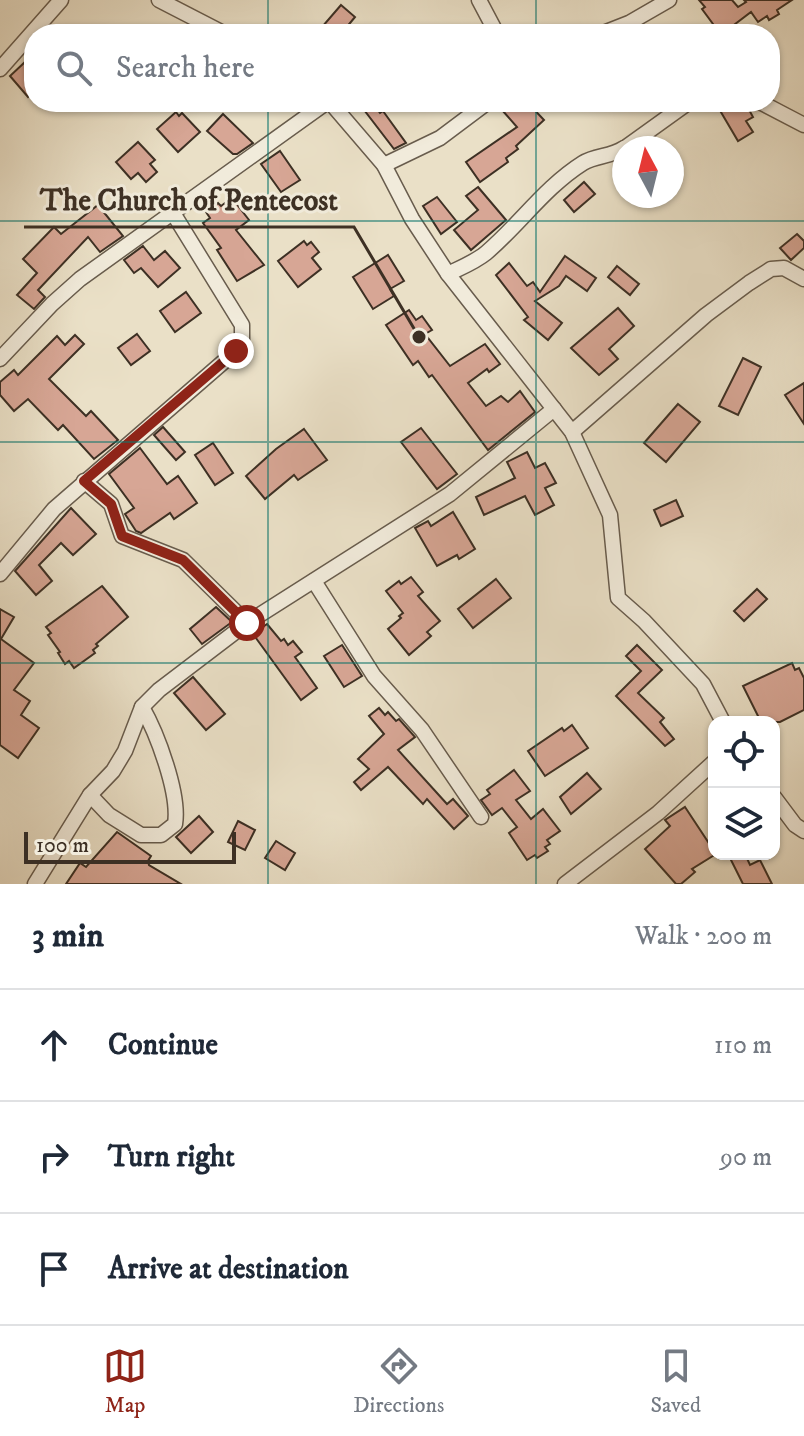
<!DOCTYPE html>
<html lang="en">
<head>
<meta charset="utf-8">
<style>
	:root { --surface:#fff; --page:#f2f2f3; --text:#1f2937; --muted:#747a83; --line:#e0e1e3; --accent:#8f2418 }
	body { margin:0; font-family:"IM FELL DW Pica",serif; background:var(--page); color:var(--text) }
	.controls { position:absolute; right:24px; bottom:24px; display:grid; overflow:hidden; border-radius:16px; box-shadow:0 2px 6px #0004 }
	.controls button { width:72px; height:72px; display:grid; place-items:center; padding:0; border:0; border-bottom:2px solid var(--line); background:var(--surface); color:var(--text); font:40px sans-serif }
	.compass { position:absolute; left:612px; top:136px; width:72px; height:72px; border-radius:50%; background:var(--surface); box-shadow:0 2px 6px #0004; rotate:353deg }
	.scale { position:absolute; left:24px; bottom:20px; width:212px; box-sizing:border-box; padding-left:8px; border:4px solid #3d3024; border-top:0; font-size:22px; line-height:28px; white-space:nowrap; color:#3d3024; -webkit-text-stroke:6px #f1ebdb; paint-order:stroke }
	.stop { position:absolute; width:24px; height:24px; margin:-18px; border:6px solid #8f2418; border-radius:50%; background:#fff }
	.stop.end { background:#8f2418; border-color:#fff; box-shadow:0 2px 8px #0008 }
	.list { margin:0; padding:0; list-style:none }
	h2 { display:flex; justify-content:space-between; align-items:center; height:104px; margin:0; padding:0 32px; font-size:34px }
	h2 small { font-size:26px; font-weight:400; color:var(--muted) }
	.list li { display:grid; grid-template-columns:52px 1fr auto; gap:24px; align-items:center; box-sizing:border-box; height:112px; padding:0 32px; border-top:2px solid var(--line) }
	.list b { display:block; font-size:30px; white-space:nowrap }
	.list em { font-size:26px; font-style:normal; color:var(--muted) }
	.icon { flex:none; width:44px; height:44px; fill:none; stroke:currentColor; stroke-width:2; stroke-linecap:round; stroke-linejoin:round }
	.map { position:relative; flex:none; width:804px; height:884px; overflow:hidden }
	.search { position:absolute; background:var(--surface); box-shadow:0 2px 6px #0004; left:24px; right:24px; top:24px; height:88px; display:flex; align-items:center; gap:20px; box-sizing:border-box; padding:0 28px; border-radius:32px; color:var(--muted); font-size:30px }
	.sheet { height:440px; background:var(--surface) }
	nav { display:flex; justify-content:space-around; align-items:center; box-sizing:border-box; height:112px; border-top:2px solid var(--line); background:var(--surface); font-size:22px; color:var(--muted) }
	nav a { display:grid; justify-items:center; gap:4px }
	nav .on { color:var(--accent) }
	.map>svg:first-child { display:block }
	.building { fill:#d7a695; stroke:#3d3024; stroke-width:2 }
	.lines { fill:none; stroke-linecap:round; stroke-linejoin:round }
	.street-casing { stroke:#685c4d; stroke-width:17 }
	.street { stroke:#f1ebdb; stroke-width:14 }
	.route { stroke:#8f2418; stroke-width:10 }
	.grid { fill:none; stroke:#0f766e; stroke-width:2; stroke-opacity:0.55 }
	.leader { fill:none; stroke:#3d3024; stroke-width:3 }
	.callout-dot { fill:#3d3024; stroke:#f1ebdb; stroke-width:3 }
	.callout-label { font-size:30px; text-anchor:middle; font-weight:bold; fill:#3d3024; stroke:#f1ebdb; stroke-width:6; stroke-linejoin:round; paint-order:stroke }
</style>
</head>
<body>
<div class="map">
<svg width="804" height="884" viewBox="0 0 804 884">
	<rect width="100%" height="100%" fill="#eae0c7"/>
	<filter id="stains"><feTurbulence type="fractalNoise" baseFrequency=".0025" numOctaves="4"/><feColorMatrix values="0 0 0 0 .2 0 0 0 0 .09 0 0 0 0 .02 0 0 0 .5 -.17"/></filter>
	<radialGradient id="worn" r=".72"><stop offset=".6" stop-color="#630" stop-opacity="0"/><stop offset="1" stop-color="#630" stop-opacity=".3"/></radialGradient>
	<g class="building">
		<path d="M699,0H732L738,7L746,2L744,0H792L777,10L779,14L769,20L767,16L758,22L751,12L722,34H716L710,26L713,24L702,9L705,7Z"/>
		<path d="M341,5L355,17L341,34H316Z"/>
		<path d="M25,62L34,71V91L28,97L10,76Z"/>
		<path d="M358,102H372L380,113L383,111L406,143L394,149Z"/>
		<path d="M511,102H527L544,120L516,146L518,149L506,158L508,162L480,182L466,162L517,127L502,110Z"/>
		<path d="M715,102H738L742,110L747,106L753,117L746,121L753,132L738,141Z"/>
		<path d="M176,112L179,116L182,113L200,132L178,152L157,129Z"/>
		<path d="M223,114L253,143L237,154H233L207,131Z"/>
		<path d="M138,142L155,160L150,164L157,172L146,182L138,173L131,179L116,162Z"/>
		<path d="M280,151L300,180L281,192L261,164Z"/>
		<path d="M584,182L595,194L574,212L564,200Z"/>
		<path d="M478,187L506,220L471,250L454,230L478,210L466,196Z"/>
		<path d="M437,197L457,222L441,234L423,206Z"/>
		<path d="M232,198L249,220L236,230L264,265L237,281L217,250L221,248L203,223L210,218L206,212L218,203L221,206Z"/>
		<path d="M98,205L123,236L100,252L88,237L38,290L45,297L34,309L17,295L37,273L23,259L54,227L61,234Z"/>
		<path d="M797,234L804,241V248L791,260L780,248Z"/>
		<path d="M304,241L307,245L311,242L319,252L312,258L321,269L298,287L278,261Z"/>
		<path d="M143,246L154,260L165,251L180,268L158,287L141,268L134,273L124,260Z"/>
		<path d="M388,255L404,281L390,289L394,296L373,309L353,277Z"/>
		<path d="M565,256L596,278L587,291L566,276L559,286L535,301L562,323L548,340L524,320L528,317L496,275L509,263L527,286L533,282L540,292Z"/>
		<path d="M617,266L639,284L630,295L608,277Z"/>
		<path d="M186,292L201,313L175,332L160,311Z"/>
		<path d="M618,308L634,326L609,349L618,359L599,375L571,348Z"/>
		<path d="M409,310L416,320L422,316L432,330L425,334L450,366L485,344L500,364L489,372L487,369L468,383L486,406L501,396L508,402L520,391L535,412L488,450L432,375L429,377L418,361L413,365L386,325Z"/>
		<path d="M137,334L150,351L131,365L118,348Z"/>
		<path d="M75,335L84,344L49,379L86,416L91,411L118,440L94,459L63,425L58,430L28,399L14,411L0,395V382L14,370L18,375L57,336L65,345Z"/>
		<path d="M743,358L761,367L738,415L719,406Z"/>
		<path d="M804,383V424L785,395Z"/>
		<path d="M678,404L700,422L666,462L644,443Z"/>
		<path d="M163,427L185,452L176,460L154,435Z"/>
		<path d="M421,428L457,474L437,489L401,442Z"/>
		<path d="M304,429L327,460L298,480L294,475L265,499L246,476L276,449Z"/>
		<path d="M213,443L233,473L215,485L195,455Z"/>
		<path d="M140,448L167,484L178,476L197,503L174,519L170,513L141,533L136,531L125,514L134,508L109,474Z"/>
		<path d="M527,452L535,468L545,463L556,483L545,488L554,505L535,515L525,496L484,515L476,497L515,478L507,462Z"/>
		<path d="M676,500L683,516L661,526L654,510Z"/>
		<path d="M71,508L96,534L73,555L61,543L39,565L52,581L36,595L15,571Z"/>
		<path d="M453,512L475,549L459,559L457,555L437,566L415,528L428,521L431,526Z"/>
		<path d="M411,577L423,592L418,596L440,621L427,632L431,636L409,655L388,629L401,618L399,616L403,613L386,591L399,581L401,584Z"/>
		<path d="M496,579L511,598L473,628L458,609Z"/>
		<path d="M102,586L128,617L96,644L98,646L93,650L95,653L74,668L69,661L65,664L58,653L60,652L48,635L51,633L46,627Z"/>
		<path d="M757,589L767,599L744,621L734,611Z"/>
		<path d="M216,607L232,622L202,644L190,629Z"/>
		<path d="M0,609L14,617L1,639L34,663L14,690L30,701L21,715L39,728L18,758L0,745Z"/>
		<path d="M267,624L281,641L284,639L288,645L293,641L302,652L295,657L317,688L301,700L253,634Z"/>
		<path d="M342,645L362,676L344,687L324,656Z"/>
		<path d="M637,645L662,670L638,693L664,718L660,722L674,739L665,746L616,696L641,671L626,656Z"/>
		<path d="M792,663L795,670L799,668L804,678V710L780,722H761L743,686Z"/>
		<path d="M193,677L225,714L206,730L174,693Z"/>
		<path d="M379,708L385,715L388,712L396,721L399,719L415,737L398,750L447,804L453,799L468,816L454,829L427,799L423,804L388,767L361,790L354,782L369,769L358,759L384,734L369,716Z"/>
		<path d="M572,725L588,748L545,776L528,751L562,728L564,731Z"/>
		<path d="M514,770L530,791L516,800L531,819L543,809L560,831L547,840L550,844L545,847L548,851L537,858L535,855L527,860L509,833L517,827L502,808L492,815L481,800L490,794L487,790Z"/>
		<path d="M587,773L601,789L571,814L560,797Z"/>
		<path d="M685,807L716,854L692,869L695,872L681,884H676L645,849L670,826L665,820Z"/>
		<path d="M199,816L213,832L191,853L176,837Z"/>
		<path d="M238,821L255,830L245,850L228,842Z"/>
		<path d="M117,832L151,856L148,861L149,865L181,884H66L80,863L86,867Z"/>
		<path d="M276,841L295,853L285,870L265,858Z"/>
		<path d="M728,854H745L750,865L760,860L772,884H743Z"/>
	</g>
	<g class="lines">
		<g class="street-casing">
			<g id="street">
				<path d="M159,0L225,34"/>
				<path d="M479,0L497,34"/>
				<path d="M601,34L629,23L669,0"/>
				<path d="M0,69L61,0"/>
				<path d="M330,102L384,165L412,219L448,274L572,432L610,515L618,598L644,621L703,684L723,722"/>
				<path d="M760,102L804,125"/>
				<path d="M625,148L689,102"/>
				<path d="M384,165L440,138L488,102"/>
				<path d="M448,274C460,268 475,262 486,253C520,224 545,187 583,163C596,155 611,157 624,148"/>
				<path d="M0,359L52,304L80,279L327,102"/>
				<path d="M572,432L706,315L749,283L771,269L784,268L804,279"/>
				<path d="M84,481L111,504L122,536L183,560L247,623"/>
				<path d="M0,574L54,509L236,351L242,341V325L173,213"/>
				<path d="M314,581L374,676L422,730L481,817"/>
				<path d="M90,795L109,815L141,835H161L175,824C180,794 157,733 142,707"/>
				<path d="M774,797L795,825L804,831"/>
				<path d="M35,884L90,795L113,771L125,751L142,707L159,690L247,623L450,494L554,409"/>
				<path d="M565,884L658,813L714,762"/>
			</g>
		</g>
		<use href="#street" class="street"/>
	</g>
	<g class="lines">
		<path class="route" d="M236,351L84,481L111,504L122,536L183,560L247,623"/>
	</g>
	<path class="grid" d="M268,0V34M536,0V34M268,102V884M536,102V884M0,221H804M0,442H804M0,663H804"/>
	<path class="leader" d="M419 337L354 227H24"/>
	<circle class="callout-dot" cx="419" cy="337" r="8"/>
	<g class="callout-label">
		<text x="189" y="210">The Church of Pentecost</text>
	</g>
	<rect width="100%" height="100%" filter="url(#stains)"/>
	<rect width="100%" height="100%" fill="url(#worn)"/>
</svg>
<div class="controls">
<button><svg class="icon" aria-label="locate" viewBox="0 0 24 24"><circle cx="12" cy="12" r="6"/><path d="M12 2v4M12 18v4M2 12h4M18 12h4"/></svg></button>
<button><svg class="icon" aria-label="layers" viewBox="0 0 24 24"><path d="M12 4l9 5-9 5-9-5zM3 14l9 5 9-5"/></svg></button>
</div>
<svg class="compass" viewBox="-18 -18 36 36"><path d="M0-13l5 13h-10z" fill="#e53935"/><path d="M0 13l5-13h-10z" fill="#747a83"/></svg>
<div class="scale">100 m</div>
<div class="stop" style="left:247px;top:623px"></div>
<div class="stop end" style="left:236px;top:351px"></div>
<div class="search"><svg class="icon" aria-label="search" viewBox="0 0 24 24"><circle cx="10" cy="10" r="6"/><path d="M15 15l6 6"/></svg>Search here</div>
</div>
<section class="sheet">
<h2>3 min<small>Walk · 200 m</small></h2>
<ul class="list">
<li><svg class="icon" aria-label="ahead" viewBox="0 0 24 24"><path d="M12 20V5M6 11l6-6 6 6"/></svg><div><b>Continue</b></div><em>110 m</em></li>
<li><svg class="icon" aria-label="right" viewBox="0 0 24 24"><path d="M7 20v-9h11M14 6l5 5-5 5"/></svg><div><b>Turn right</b></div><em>90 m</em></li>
<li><svg class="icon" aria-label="arrive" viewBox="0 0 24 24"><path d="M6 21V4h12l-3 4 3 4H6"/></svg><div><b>Arrive at destination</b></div></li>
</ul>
</section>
<nav>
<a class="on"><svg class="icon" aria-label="map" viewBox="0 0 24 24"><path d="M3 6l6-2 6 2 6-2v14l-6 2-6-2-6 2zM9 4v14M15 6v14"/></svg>Map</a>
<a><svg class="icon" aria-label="directions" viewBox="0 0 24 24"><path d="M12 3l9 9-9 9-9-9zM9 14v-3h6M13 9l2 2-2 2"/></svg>Directions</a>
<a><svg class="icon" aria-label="saved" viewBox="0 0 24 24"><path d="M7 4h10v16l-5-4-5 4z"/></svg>Saved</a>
</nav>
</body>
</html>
